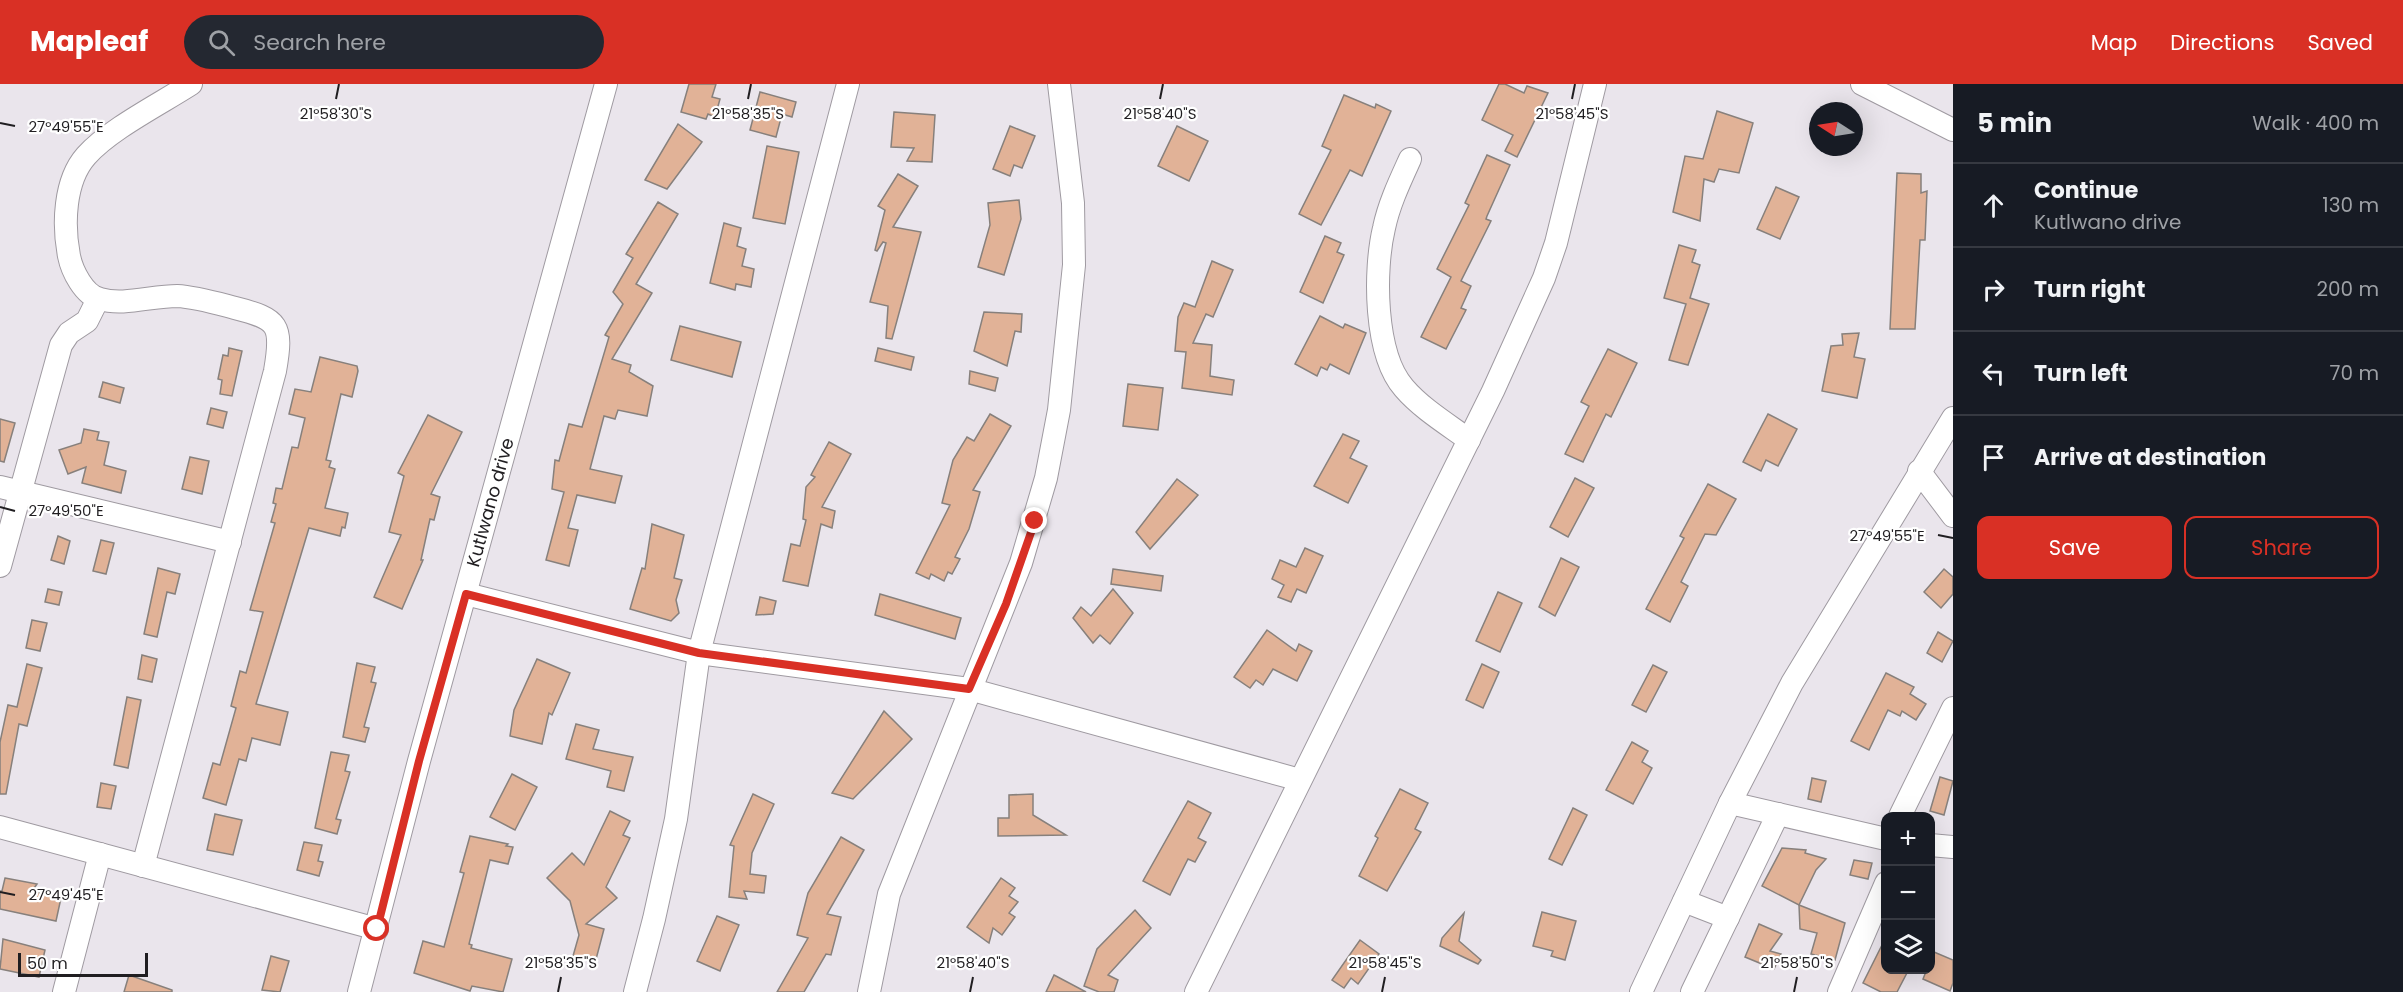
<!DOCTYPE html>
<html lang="en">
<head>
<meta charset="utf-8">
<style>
	:root { --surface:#171b24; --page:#242831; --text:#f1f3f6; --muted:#9ea1a6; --line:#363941; --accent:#d93025 }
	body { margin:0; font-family:Poppins,sans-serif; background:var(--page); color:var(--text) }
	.controls { position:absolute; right:18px; bottom:18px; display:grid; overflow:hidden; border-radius:12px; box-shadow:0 6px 24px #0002 }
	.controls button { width:54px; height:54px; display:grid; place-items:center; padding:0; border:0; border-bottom:2px solid var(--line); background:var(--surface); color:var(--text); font:30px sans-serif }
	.compass { position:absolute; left:1809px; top:18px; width:54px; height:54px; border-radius:50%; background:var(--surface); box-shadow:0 6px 24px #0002; rotate:282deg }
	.scale { position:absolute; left:18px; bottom:15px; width:130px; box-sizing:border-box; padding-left:6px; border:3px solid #201e21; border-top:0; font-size:16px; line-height:21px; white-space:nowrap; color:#201e21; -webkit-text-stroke:4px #fff; paint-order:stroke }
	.stop { position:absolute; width:18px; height:18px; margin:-14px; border:4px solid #d93025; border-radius:50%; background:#fff }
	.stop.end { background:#d93025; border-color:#fff; box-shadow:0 2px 6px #0008 }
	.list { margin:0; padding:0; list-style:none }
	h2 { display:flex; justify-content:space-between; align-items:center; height:78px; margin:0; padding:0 24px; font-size:26px }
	h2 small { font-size:20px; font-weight:400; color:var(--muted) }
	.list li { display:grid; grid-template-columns:39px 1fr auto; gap:18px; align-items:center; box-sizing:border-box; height:84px; padding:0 24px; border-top:2px solid var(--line) }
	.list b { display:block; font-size:22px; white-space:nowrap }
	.list p { margin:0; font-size:20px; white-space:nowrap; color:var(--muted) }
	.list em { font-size:20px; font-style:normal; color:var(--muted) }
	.actions { display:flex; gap:12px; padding:18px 24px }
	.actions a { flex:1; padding:14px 0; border:2px solid var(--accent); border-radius:12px; text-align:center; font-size:21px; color:var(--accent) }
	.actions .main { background:var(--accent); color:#fff }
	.icon { flex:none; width:33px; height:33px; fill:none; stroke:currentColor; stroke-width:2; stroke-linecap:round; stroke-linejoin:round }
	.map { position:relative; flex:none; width:1953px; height:908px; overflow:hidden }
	header { display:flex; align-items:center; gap:36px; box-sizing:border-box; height:84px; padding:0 30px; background:var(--accent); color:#fff }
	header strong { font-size:28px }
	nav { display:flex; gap:33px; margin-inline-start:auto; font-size:21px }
	.search { width:420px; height:54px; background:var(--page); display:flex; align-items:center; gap:15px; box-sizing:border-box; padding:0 21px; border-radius:33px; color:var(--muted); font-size:22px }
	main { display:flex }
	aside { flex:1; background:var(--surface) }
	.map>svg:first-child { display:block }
	.building { fill:#e1b297; stroke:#87807c; stroke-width:1.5 }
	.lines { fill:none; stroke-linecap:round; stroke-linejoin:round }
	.minor-casing { stroke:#9f9aa1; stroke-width:24 }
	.minor { stroke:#fff; stroke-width:22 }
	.route { stroke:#d93025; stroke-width:8 }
	.ticks { fill:none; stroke:#201e21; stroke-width:2 }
	.labels { text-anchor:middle; stroke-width:4.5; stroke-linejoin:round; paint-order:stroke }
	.street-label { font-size:18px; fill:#201e21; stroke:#fff }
	.ticks-label { font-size:15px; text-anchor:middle; fill:#201e21; stroke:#fff; stroke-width:4.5; stroke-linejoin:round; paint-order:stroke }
</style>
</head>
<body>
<header>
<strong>Mapleaf</strong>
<div class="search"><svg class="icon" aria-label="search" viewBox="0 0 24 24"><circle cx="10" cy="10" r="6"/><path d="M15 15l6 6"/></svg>Search here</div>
<nav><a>Map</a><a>Directions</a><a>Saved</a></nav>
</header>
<main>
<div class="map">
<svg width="1953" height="908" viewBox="0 0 1953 908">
	<rect width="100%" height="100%" fill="#eae5ec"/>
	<g class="building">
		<path d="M689,0H716L712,13L720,15L715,33L708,30L706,35L681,28Z"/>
		<path d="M1499,0H1505L1524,9L1527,2L1548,9L1517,73L1505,67L1513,51L1482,36Z"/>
		<path d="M760,8L796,18L792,33L782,30L776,53L750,46Z"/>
		<path d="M1344,11L1375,24L1376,20L1391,27L1362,92L1350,86L1321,141L1299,130L1331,66L1322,62Z"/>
		<path d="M1717,27L1753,39L1739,89L1719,85L1714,98L1704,95L1700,137L1673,128L1685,72L1703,75Z"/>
		<path d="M894,28L935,31L932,78L907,77L914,64L891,63Z"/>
		<path d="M678,40L702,58L667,105L645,96Z"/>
		<path d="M1010,42L1035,52L1022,84L1014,81L1010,92L993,85Z"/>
		<path d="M1177,42L1208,57L1189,97L1158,82Z"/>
		<path d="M767,62L799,68L785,140L753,134Z"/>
		<path d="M1487,71L1510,81L1487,132L1486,135L1491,137L1461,197L1471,202L1461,224L1466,226L1446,265L1421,253L1451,193L1437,185L1469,121L1465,119Z"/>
		<path d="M1897,89L1921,90V109L1927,107L1925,156H1920L1915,245H1890Z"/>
		<path d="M898,90L918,102L893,143L921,148L892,255L886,254L888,222L870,218L886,159L883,158L877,167L875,166L885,126L878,122Z"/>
		<path d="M1776,103L1799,113L1780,155L1757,145Z"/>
		<path d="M1019,116L1021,135L1004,191L978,183L990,141L988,119Z"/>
		<path d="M658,118L678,130L636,200L652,209L612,275L631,281L629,288L653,302L647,332L618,326L615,335L604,332L590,385L622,392L615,419L577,411L568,444L578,446L569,482L546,476L564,408L552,405L555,376L559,377L569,340L582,343L609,253L605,251L623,220L613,208L633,174L626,170Z"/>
		<path d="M724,139L741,144L737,162L746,165L742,182L754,185L751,203L736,200L735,206L710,199Z"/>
		<path d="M1325,152L1341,159L1337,168L1344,171L1323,219L1300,208Z"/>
		<path d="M1679,161L1696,166L1692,178L1700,181L1690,214L1709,220L1688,281L1669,276L1686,220L1664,214Z"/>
		<path d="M1212,177L1233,186L1213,233L1206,230L1193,259L1212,261L1210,292L1234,296L1232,311L1182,304L1186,268L1175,267L1178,233L1184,219L1195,223Z"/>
		<path d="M984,228L1022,230L1021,248L1015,247L1007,282L974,267Z"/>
		<path d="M1320,232L1343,244L1345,240L1366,249L1349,290L1330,280L1327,286L1321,283L1317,292L1295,280Z"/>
		<path d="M680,242L741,258L732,293L671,276Z"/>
		<path d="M1859,249L1854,273L1865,275L1857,314L1822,307L1831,262L1843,261L1842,250Z"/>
		<path d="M229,264L242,267L232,312L220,310L222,296L218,295L223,271L228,272Z"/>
		<path d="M878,264L914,273L911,286L875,277Z"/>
		<path d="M1608,265L1637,279L1611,333L1606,330L1583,378L1565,370L1589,322L1581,318Z"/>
		<path d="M320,273L357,282L358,287L352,313L341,310L326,376L331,377L329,383L335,385L325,424L348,429L345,444L342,443L340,452L309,444L256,620L288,628L280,661L252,654L246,677L239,675L226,721L203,714L213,679L220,681L236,624L231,622L240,587L246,589L263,528L250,526L275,439L271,438L276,420L273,419L276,404L282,405L292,363L298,364L305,334L289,330L295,305L311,308Z"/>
		<path d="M970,287L998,294L995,307L969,300Z"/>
		<path d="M103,298L124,304L120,319L99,313Z"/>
		<path d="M1128,300L1163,304L1158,346L1123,342Z"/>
		<path d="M211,324L227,328L223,344L207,340Z"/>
		<path d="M990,330L1011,342L973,406L980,408L969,445L955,473L960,475L952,490L948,488L944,497L931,490L929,495L916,489L950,421L942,419L953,376L967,353L974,357Z"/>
		<path d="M1768,330L1797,345L1778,382L1766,376L1761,387L1743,378Z"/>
		<path d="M428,331L462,348L431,410L440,413L434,436L430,435L421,476H423L402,525L374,513L401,451L389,448L404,392L398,389Z"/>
		<path d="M0,335L15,339L4,378L0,377Z"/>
		<path d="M84,345L99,348L97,356L109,358L104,381L126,387L121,409L82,399L86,383L68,390L59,366L81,359Z"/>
		<path d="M1343,350L1359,357L1350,374L1367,382L1348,419L1314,402Z"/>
		<path d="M829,358L851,370L822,423L835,427L832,444L821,440L808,502L783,497L791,460L800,462L806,436L803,435L806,403L815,393L811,391Z"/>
		<path d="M190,373L209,377L202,410L182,405Z"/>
		<path d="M1575,394L1594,404L1568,453L1550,443Z"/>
		<path d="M1177,395L1198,411L1150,465L1136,448Z"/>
		<path d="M1708,400L1736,415L1716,451L1705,450L1681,498L1688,502L1670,538L1646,525L1684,454L1680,452Z"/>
		<path d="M652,440L684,451L674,494L682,496L676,516L679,529L671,537L630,525L642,484L645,485Z"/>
		<path d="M58,452L70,457L64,480L51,476Z"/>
		<path d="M101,456L114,459L106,490L93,487Z"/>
		<path d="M1305,464L1323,472L1306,509L1297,505L1291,518L1278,513L1284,501L1272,495L1280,476L1296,483Z"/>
		<path d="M1561,474L1579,483L1555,532L1539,523Z"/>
		<path d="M158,484L180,490L175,510L167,508L157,553L144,550Z"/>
		<path d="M1113,485L1163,492L1161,507L1111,500Z"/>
		<path d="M1944,485L1953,493V510L1941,524L1924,508Z"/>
		<path d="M48,505L62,508L59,521L45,518Z"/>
		<path d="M1113,505L1133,529L1110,560L1100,551L1093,559L1073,534L1081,523L1091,532Z"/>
		<path d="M1498,508L1522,519L1500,568L1476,557Z"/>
		<path d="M880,510L961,534L955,555L875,531Z"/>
		<path d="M760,513L776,517L773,530L756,531Z"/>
		<path d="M32,536L47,539L40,567L26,564Z"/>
		<path d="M1267,546L1296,567L1299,560L1312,567L1297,597L1273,585L1263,601L1256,596L1250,604L1234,593Z"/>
		<path d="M1938,548L1953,557L1942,578L1927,569Z"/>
		<path d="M142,571L157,575L152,598L138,595Z"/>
		<path d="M537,575L570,589L552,631L549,629L542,660L510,652L514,626Z"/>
		<path d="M357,579L375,583L371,598L376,599L364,643L369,644L365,658L343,653Z"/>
		<path d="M27,580L42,584L27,642L19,640L6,710H0V658L8,621L17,623Z"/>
		<path d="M1482,580L1499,588L1483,624L1466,616Z"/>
		<path d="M1653,581L1667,588L1646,628L1632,621Z"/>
		<path d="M1886,589L1914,603L1910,610L1926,620L1916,636L1902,627L1900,632L1888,626L1869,666L1851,657Z"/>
		<path d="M127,613L141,616L128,684L114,681Z"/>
		<path d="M884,627L912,655L853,715L832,709Z"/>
		<path d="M576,640L599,646L593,665L633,673L624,707L607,703L611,687L566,675Z"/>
		<path d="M1632,658L1648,667L1642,678L1652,684L1633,720L1606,706Z"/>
		<path d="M331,668L349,671L345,687L350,688L336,735L341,736L337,750L315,744Z"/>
		<path d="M512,690L537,703L515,746L490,733Z"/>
		<path d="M1940,693L1953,697L1944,731L1930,727Z"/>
		<path d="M1812,694L1826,697L1821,718L1808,715Z"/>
		<path d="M101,699L116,702L111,725L97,723Z"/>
		<path d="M1400,705L1428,719L1415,745L1421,748L1387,807L1359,792L1378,754L1375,752Z"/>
		<path d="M753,710L774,720L752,769L750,790L766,792L764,809L744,807L747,815L729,813L734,762L730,761Z"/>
		<path d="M1033,710V731L1066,751L998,752V734H1009V711Z"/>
		<path d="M1188,717L1211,729L1198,754L1206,758L1195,778L1188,775L1170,811L1143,797Z"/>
		<path d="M1573,724L1587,731L1562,781L1549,775Z"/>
		<path d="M610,727L630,737L623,751L630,754L606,803L617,814L586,840L604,845L595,879L573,872L579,851L570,817L547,794L572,769L584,781Z"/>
		<path d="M215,730L242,736L233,771L207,766Z"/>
		<path d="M470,752L508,760L506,762L513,763L508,780L490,776L469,860L472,861L471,864L512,875L503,908L472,902L470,907L414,889L423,857L444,863L464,789L460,788Z"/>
		<path d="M841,753L864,766L827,830L841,833L831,871L826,870L804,908H777L808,854L797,851L808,809Z"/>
		<path d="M304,758L322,761L318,777L323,778L319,792L297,786Z"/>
		<path d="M1782,764L1806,766L1805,769L1826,775L1816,786L1799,821L1762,802Z"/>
		<path d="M1854,776L1872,779L1868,795L1850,791Z"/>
		<path d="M5,794L37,800L32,807L61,814L56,837L0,825V807H2Z"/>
		<path d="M1001,794L1015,804L1009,812L1018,818L1009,829L1015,833L1002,851L993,844L989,859L967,843Z"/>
		<path d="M1799,821L1845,839L1835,876L1811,870L1817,849L1800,845Z"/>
		<path d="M1135,826L1151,844L1108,891L1118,896L1114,908H1099L1084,902L1097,865Z"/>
		<path d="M1542,828L1576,837L1565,876L1551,872L1553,867L1533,862Z"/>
		<path d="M1464,829L1459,857L1481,876L1478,880L1440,862L1442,854Z"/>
		<path d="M717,832L739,841L720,887L697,877Z"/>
		<path d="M1759,840L1782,850L1770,867L1781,870L1774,885L1745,873Z"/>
		<path d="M1886,853V885H1909L1897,908H1881L1863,899Z"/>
		<path d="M3,855L45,866L39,893L0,885Z"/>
		<path d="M1360,856L1379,870L1358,900L1351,894L1344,904L1332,896Z"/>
		<path d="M1934,868L1953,876V899L1950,907L1923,895L1927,885H1930Z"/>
		<path d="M271,872L289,877L280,908L262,906Z"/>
		<path d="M129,891L172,906V908H124Z"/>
		<path d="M1054,891L1086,908H1046Z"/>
	</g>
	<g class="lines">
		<g class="minor-casing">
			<g id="minor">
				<path d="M1862,0L1953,46"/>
				<path d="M1410,75C1400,97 1389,120 1384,144C1374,186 1374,270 1404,304C1421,324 1447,340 1469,356"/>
				<path d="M1919,387L1953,432"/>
				<path d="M0,403L230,458"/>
				<path d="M0,482L61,261L69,249L87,237L98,215"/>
				<path d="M466,510L699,569L969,605L1300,696"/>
				<path d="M1730,719L1886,755"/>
				<path d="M1900,732L1953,624"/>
				<path d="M0,743L377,845"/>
				<path d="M1930,761L1953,763"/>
				<path d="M143,782L275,287C283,241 279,235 235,224C216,219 196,213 177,212C152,212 123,222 100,215C84,211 72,187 69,172C63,141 64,97 86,72C110,45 160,20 191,0"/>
				<path d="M1684,817L1728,834"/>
				<path d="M64,908L100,770"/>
				<path id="s1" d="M359,908L419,677L606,0"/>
				<path d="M635,908L654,835L676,735L699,569L848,0"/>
				<path d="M869,908L889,810L1021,479L1046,394L1059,326L1074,181L1073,119L1059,0"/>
				<path d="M1196,908L1493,307L1544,194L1556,159L1595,0"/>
				<path d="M1641,908L1730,719L1792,599L1953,334"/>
				<path d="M1692,908L1778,730"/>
				<path d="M1839,908L1886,799"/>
			</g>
		</g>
		<use href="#minor" class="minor"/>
	</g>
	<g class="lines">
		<path class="route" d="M377,845L419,677L466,510L699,569L969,605L1006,520L1035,437"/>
	</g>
	<path class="ticks" d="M336,15L339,0M748,15L751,0M1160,15L1163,0M1572,15L1575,0M0,39L15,42M0,423L15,427M1938,451L1953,454M0,808L15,811M558,908L561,893M970,908L973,893M1382,908L1385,893M1794,908L1797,893"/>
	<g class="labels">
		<g class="street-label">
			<text dy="6" stroke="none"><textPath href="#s1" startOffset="507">Kutlwano drive</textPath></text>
		</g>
	</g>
	<g class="ticks-label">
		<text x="336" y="35">21°58'30"S</text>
		<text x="748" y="35">21°58'35"S</text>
		<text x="1160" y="35">21°58'40"S</text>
		<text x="1572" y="35">21°58'45"S</text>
		<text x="66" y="48">27°49'55"E</text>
		<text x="66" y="432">27°49'50"E</text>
		<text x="1887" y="457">27°49'55"E</text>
		<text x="66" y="816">27°49'45"E</text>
		<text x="561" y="884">21°58'35"S</text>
		<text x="973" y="884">21°58'40"S</text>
		<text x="1385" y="884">21°58'45"S</text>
		<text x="1797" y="884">21°58'50"S</text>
	</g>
</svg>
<div class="controls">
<button>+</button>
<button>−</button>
<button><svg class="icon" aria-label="layers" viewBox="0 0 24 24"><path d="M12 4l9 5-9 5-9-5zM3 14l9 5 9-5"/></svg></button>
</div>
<svg class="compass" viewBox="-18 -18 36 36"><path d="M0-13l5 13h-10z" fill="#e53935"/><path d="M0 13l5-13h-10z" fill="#9ea1a6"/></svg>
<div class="scale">50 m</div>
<div class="stop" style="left:377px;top:845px"></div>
<div class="stop end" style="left:1035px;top:437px"></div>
</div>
<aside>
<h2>5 min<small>Walk · 400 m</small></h2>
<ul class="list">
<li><svg class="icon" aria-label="ahead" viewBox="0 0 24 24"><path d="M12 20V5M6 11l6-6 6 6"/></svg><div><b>Continue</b><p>Kutlwano drive</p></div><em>130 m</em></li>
<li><svg class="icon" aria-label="right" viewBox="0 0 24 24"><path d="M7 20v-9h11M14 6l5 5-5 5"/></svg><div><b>Turn right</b></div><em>200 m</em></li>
<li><svg class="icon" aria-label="left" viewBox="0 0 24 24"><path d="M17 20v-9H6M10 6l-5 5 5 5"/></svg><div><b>Turn left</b></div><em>70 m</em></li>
<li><svg class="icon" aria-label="arrive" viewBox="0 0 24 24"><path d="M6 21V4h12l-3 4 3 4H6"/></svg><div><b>Arrive at destination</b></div></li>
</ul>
<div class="actions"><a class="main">Save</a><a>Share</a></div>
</aside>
</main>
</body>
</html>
